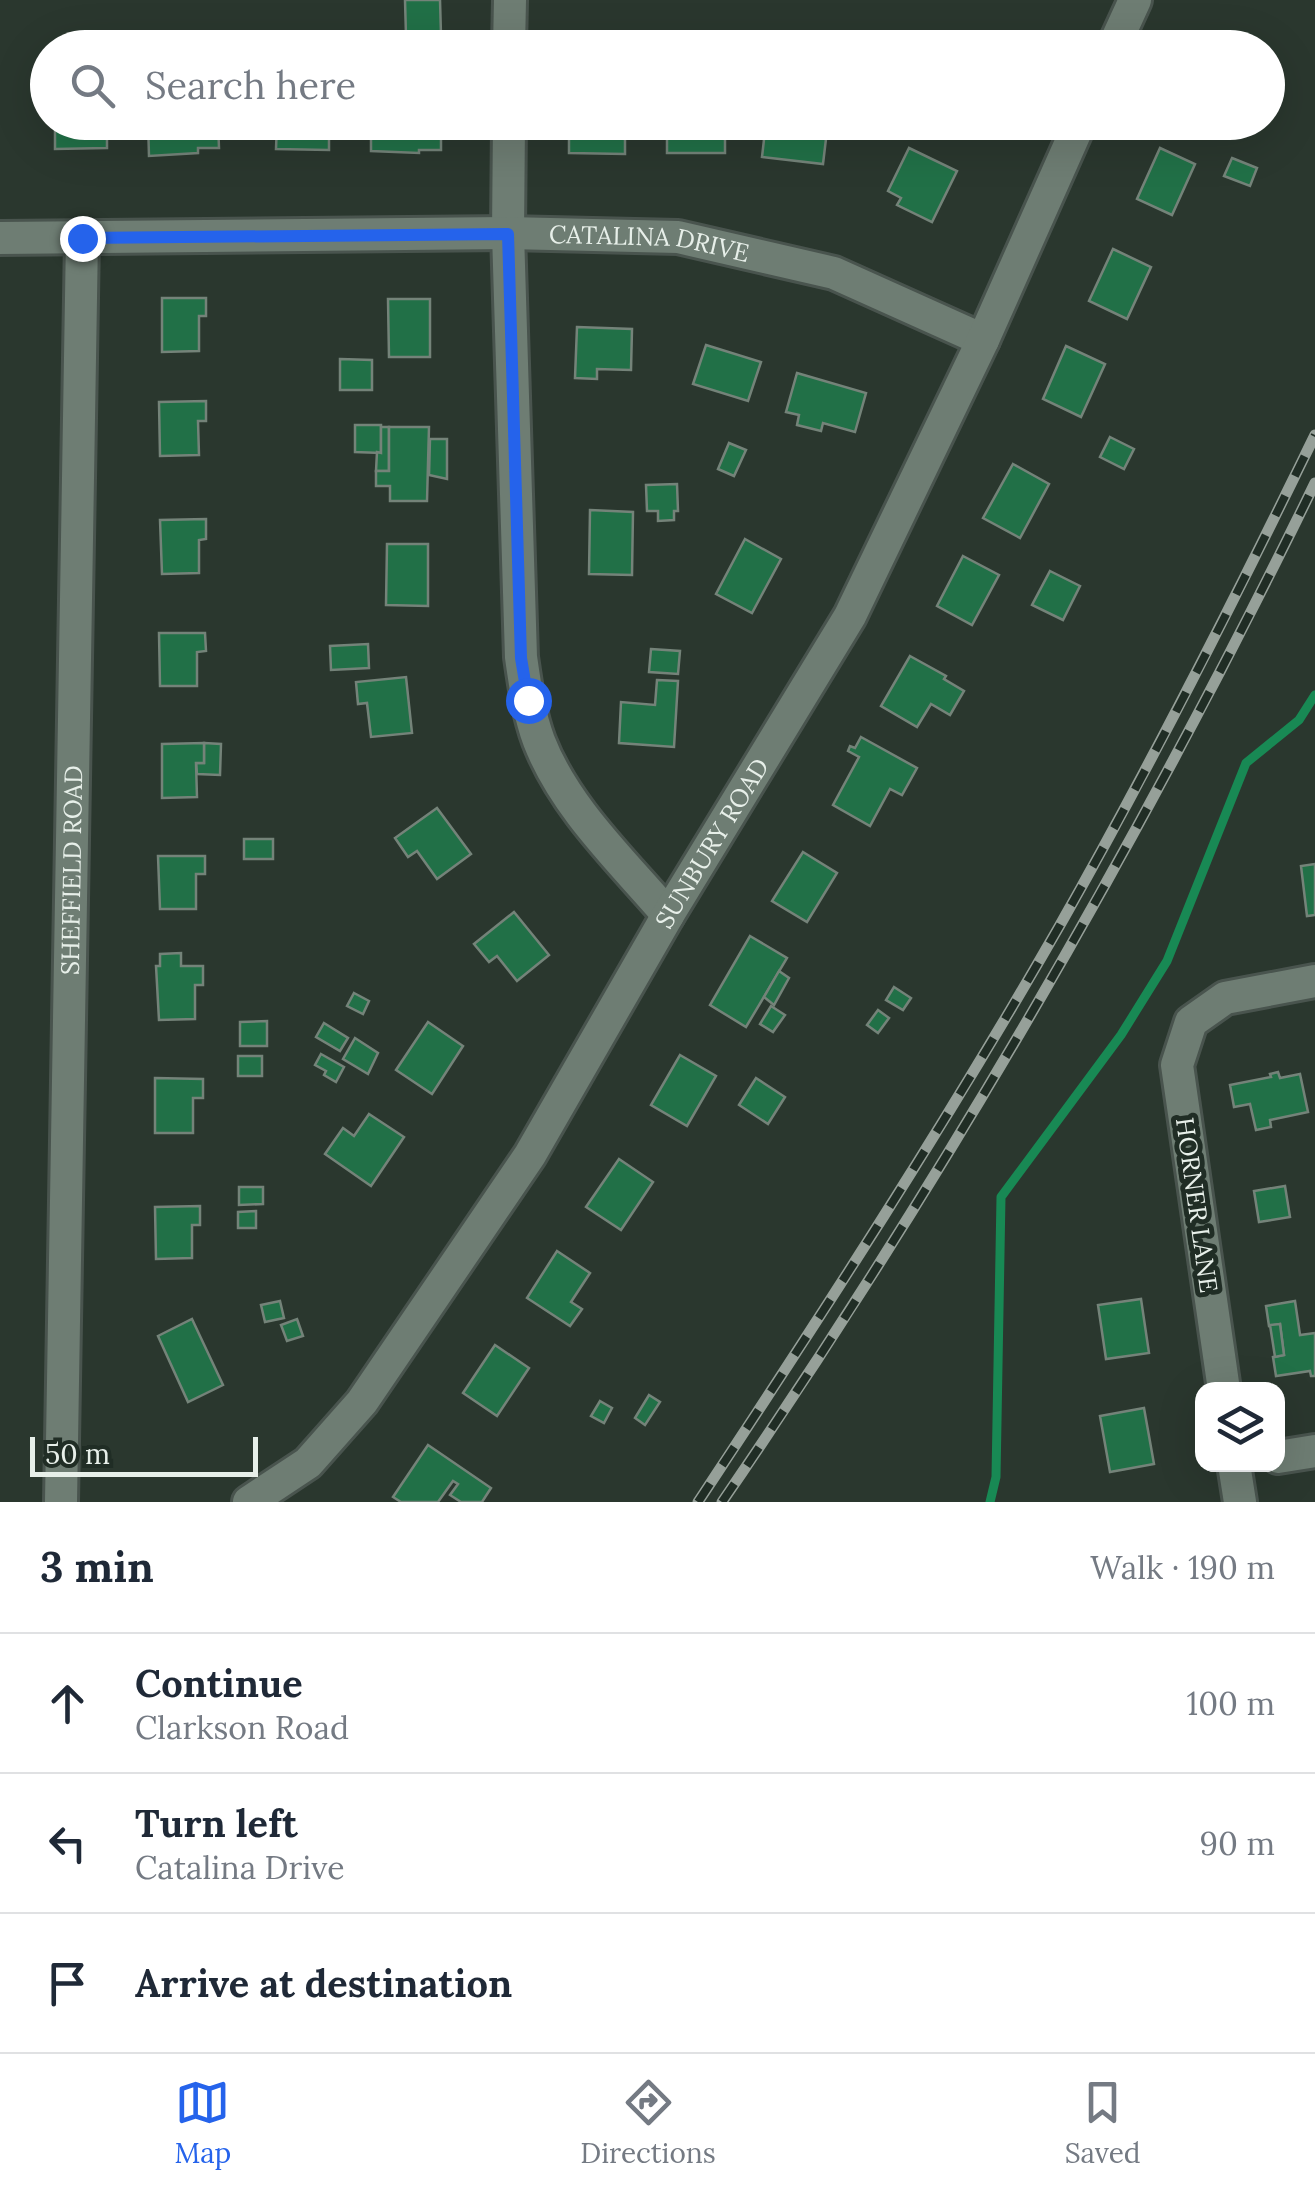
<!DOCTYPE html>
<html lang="en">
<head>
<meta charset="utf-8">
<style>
	:root { --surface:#fff; --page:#f6f6f7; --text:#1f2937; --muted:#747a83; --line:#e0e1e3; --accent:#2563eb }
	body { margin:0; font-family:Lora,serif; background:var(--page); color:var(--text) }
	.controls { position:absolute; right:30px; bottom:30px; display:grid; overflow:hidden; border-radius:20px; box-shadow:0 10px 40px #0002 }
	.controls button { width:90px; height:90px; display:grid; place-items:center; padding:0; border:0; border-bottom:2px solid var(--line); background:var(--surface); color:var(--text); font:50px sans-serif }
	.scale { position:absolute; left:30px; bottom:25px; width:228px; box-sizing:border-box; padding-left:10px; border:5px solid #e7efe9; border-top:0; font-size:28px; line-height:35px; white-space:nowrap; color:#e7efe9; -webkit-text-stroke:8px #202d25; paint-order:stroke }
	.stop { position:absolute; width:30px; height:30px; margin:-22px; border:8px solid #2563eb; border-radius:50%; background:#fff }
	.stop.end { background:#2563eb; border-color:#fff; box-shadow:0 2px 10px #0008 }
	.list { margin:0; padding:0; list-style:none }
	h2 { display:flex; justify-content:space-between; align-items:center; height:130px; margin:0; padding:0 40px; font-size:42px }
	h2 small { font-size:32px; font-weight:400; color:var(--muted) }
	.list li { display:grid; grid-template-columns:65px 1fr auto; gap:30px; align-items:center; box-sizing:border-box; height:140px; padding:0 40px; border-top:2px solid var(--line) }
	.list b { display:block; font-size:38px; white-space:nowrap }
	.list p { margin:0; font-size:32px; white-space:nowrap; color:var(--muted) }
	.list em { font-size:32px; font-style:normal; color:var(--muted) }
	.icon { flex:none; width:55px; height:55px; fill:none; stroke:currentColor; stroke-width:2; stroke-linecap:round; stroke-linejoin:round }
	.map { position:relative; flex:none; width:1315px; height:1502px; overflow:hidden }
	.search { position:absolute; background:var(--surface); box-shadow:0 10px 40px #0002; left:30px; right:30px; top:30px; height:110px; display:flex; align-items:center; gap:25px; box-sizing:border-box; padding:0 35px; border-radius:55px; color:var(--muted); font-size:38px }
	.sheet { height:550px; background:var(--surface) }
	nav { display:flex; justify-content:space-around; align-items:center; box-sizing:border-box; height:140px; border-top:2px solid var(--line); background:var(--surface); font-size:28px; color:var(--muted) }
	nav a { display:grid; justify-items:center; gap:5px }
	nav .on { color:var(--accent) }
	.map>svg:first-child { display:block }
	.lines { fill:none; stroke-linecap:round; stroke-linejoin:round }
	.stream { stroke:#188954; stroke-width:9 }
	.building { fill:#217047; stroke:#748379; stroke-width:2.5 }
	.minor-casing { stroke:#49544e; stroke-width:38 }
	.minor { stroke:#6e7d73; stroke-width:32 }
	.rail-casing { stroke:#96a099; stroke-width:11 }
	.rail { stroke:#202d25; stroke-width:8; stroke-dasharray:22; stroke-linecap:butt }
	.route { stroke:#2563eb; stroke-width:12 }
	.labels { text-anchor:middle; stroke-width:10; stroke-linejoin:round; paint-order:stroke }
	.street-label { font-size:25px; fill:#e7efe9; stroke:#202d25 }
</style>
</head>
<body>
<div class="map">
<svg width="1315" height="1502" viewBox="0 0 1315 1502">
	<rect width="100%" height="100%" fill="#2a372e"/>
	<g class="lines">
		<path class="stream" d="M990,1502L996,1477L1001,1197L1121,1035L1167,961L1246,763L1299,720L1315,695"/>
	</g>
	<g class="building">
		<path d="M405,0H440L441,35L406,36Z"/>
		<path d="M963,33L995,48H956Z"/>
		<path d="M55,122H107V148L55,149Z"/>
		<path d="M148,122H218L219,148H198V153L149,156Z"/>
		<path d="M277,122H329V150L276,149Z"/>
		<path d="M371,122H441V150H419V153L371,151Z"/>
		<path d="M569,122H625V154L569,153Z"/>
		<rect x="667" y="122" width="58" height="31"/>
		<path d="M766,122H828L823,164L762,157Z"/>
		<path d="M909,148L957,171L932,222L897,205L901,198L888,191Z"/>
		<path d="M1160,148L1195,164L1172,215L1137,199Z"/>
		<path d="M1232,158L1257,168L1250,186L1224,176Z"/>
		<path d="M1113,249L1151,267L1127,319L1089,301Z"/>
		<path d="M162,298H206V316H199V351L162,352Z"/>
		<path d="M388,299H430V357H389Z"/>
		<path d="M577,327L632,329L631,370L597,369V379L575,378Z"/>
		<path d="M706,345L761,362L748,401L693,384Z"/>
		<path d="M1066,346L1105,364L1081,417L1043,399Z"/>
		<path d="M340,359L372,360V390H340Z"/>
		<path d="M797,373L866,393L855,432L823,423L821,431L797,425L799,415L786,412Z"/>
		<path d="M206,401V421H198L199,455L160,456L159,402Z"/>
		<path d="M355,425H381V453L355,452Z"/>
		<path d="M381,427H389V471H376L377,452L381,453Z"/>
		<path d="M389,427H429L427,501H390V486H376V471H389Z"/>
		<path d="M1110,437L1134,449L1124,469L1100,457Z"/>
		<path d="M430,439H447V479L429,475Z"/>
		<path d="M729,443L746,450L734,476L718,469Z"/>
		<path d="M1013,464L1049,484L1020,538L983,518Z"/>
		<path d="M677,484L678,511H674V520L658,521V511H647L646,485Z"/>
		<path d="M590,510L633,512L632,575L589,574Z"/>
		<path d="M206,519V539L199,540V573L162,574L160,520Z"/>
		<path d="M745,539L781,559L752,613L716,594Z"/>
		<path d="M387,544H428V606L386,605Z"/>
		<path d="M963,556L999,575L972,625L937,606Z"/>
		<path d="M1050,571L1080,586L1063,620L1032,605Z"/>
		<path d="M159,633H205L206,651L197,652V686H160Z"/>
		<path d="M368,644L369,668L331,670L330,646Z"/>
		<path d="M651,649L680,651L678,674L649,672Z"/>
		<path d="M910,656L946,676L944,679L964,691L950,715L931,704L917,727L881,706Z"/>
		<path d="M406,677L412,733L371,737L367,703L358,704L356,682Z"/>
		<path d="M657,680L678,681L674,747L619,743L621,702L655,705Z"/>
		<path d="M861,737L917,768L902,795L890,789L870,826L833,805L859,757L848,751L850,746L855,748Z"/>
		<path d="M204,743L221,744L220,775L197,774L196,763H204Z"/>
		<path d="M204,743V763H196L197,797L162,798V744Z"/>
		<path d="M437,808L471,854L437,879L417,851L408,857L395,838Z"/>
		<rect x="244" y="839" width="29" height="20"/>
		<path d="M803,852L837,873L807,922L772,901Z"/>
		<path d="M158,856H205V874H196V909H160Z"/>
		<path d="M1315,864V915L1307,916L1301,866Z"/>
		<path d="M514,912L549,955L517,981L497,956L489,962L474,944Z"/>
		<path d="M750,936L787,958L746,1027L710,1005Z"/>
		<path d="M181,953V966H203V985H195V1019L159,1020L156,966H160V954Z"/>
		<path d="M779,971L789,978L774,1005L764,997Z"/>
		<path d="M894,987L911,998L903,1010L886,1000Z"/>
		<path d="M354,993L369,1001L363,1014L347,1006Z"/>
		<path d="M771,1006L785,1015L773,1032L760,1024Z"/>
		<path d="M878,1010L889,1018L878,1033L867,1025Z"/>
		<path d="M267,1021V1046H240V1022Z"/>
		<path d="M428,1022L463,1046L432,1094L396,1070Z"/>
		<path d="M324,1023L348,1038L340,1051L316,1037Z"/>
		<path d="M355,1038L378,1053L368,1074L343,1059Z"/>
		<path d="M321,1054L344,1067L336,1082L324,1075L326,1071L315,1065Z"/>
		<path d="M680,1055L716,1076L687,1126L651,1105Z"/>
		<rect x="238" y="1056" width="24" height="20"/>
		<path d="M1278,1072L1280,1078L1300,1074L1308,1112L1270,1120L1271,1127L1256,1130L1250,1104L1234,1107L1230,1085L1271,1077L1270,1074Z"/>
		<path d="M155,1078L203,1079V1098H193V1133H155Z"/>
		<path d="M756,1078L785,1097L768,1124L739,1105Z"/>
		<path d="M369,1114L404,1137L371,1186L325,1154L343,1128L354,1136Z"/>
		<path d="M619,1159L653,1182L621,1230L586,1207Z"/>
		<path d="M1285,1186L1290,1217L1259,1222L1254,1191Z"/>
		<path d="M239,1187H263V1204L239,1205Z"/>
		<path d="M200,1206V1225H192V1258L156,1259L155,1207Z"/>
		<path d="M256,1211V1228H238V1212Z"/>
		<path d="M557,1251L590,1273L571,1302L582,1309L570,1326L527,1298Z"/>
		<path d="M1141,1299L1149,1353L1106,1359L1098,1305Z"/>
		<path d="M280,1301L284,1318L265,1322L261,1305Z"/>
		<path d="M1295,1301L1300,1335L1315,1333V1376H1311L1310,1371L1276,1376L1273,1357L1284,1355L1280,1324L1269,1326L1266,1306Z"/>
		<path d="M192,1319L223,1385L188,1402L158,1336Z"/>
		<path d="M297,1319L303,1336L287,1341L281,1325Z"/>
		<path d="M1280,1324L1284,1355L1275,1357L1270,1325Z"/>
		<path d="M495,1345L529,1368L497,1416L463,1393Z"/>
		<path d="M649,1395L660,1402L645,1425L635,1418Z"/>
		<path d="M600,1401L612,1408L604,1423L591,1416Z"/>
		<path d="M1144,1408L1154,1464L1110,1472L1100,1416Z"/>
		<path d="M428,1445L491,1488L482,1502H461L450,1495L458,1484L453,1481L438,1502H401L393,1497Z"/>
	</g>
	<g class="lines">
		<g class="minor-casing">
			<g id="minor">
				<path d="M509,48L510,0"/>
				<path d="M1113,48L1135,0"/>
				<path d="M509,122L508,233L521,657C525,685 529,714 539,741C565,808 622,861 668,915"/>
				<path id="s1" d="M0,238L508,233L678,237L834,273L983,340"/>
				<path d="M1224,1390L1177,1065L1191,1022L1225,998L1315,981"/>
				<path d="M1278,1457L1315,1451"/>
				<path d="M1234,1464L1240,1502"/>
				<path id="s2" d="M61,1502L82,238"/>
				<path id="s3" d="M249,1502L308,1463L362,1402L530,1155L668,915L850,616L983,340L1080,122"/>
			</g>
		</g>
		<use href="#minor" class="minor"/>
		<g class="rail-casing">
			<g id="rail">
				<path d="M698,1502C823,1313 947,1122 1060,925C1151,765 1234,601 1315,435"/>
				<path d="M722,1502C944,1178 1143,836 1315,483"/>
			</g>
		</g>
		<use href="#rail" class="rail"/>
	</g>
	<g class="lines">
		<path class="route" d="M82,238L508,234L521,658L528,700"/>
	</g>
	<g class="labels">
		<g class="street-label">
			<text dy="9" stroke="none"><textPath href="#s1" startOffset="650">CATALINA DRIVE</textPath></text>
			<text dy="9" stroke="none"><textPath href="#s3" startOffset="812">SUNBURY ROAD</textPath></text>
			<text dy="9" stroke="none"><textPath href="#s2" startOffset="632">SHEFFIELD ROAD</textPath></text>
			<text transform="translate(1197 1205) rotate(82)" y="9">HORNER LANE</text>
		</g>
	</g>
</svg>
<div class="controls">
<button><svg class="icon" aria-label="layers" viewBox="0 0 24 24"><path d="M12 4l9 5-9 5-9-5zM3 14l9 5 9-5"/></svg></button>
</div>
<div class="scale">50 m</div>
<div class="stop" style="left:528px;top:700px"></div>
<div class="stop end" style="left:82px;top:238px"></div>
<div class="search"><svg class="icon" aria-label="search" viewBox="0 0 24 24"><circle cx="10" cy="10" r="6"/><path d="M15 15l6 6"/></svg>Search here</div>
</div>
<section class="sheet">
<h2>3 min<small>Walk · 190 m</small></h2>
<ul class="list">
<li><svg class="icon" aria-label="ahead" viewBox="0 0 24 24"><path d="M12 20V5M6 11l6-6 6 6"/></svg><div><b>Continue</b><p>Clarkson Road</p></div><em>100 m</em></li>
<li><svg class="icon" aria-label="left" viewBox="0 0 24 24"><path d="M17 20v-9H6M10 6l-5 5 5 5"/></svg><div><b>Turn left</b><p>Catalina Drive</p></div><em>90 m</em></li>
<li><svg class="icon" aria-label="arrive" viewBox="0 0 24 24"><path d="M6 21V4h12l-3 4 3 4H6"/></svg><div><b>Arrive at destination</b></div></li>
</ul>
</section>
<nav>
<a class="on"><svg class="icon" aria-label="map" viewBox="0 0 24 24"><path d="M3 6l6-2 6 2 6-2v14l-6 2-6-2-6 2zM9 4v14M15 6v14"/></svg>Map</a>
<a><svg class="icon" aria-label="directions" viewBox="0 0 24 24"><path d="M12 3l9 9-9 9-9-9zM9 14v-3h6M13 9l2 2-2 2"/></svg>Directions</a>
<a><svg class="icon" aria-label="saved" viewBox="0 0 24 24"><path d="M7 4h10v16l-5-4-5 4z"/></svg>Saved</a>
</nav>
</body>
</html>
